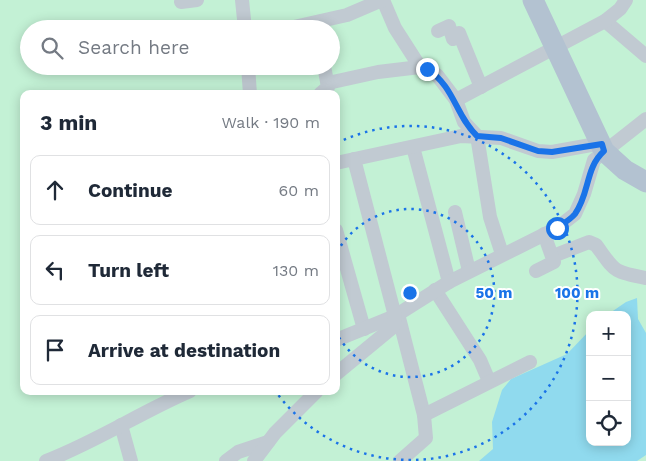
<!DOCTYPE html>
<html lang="en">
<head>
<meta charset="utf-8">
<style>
	:root { --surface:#fff; --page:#f6f6f7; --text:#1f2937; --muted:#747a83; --line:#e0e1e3 }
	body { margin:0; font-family:"Work Sans",sans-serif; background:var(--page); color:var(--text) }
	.controls { position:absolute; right:15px; bottom:15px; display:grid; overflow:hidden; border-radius:10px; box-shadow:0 2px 12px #0003 }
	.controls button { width:45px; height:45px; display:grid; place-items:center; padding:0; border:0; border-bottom:1px solid var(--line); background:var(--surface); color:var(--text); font:25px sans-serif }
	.stop { position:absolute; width:15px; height:15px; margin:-11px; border:4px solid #1a73e8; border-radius:50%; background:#fff }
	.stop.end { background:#1a73e8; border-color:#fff; box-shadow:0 1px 5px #0008 }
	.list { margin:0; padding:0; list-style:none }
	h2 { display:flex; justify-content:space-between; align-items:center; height:65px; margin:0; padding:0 20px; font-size:21px }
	h2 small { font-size:16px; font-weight:400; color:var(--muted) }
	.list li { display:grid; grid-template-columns:32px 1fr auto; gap:15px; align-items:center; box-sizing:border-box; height:70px; margin:0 10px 10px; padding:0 10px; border:1px solid var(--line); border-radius:10px }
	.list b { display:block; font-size:19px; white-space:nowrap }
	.list em { font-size:16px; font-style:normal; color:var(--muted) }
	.icon { flex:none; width:28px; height:28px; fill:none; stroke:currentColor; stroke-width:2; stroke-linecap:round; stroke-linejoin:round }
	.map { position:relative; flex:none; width:646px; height:461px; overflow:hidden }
	.search { position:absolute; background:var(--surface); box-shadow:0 2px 12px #0003; left:20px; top:20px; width:320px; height:55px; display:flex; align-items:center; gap:12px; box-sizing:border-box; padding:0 18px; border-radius:28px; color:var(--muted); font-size:19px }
	.panel { position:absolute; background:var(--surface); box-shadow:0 2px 12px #0003; left:20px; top:90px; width:320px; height:305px; border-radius:10px }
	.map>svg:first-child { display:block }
	.green { fill:#c3f1d5; fill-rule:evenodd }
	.water { fill:#90daee }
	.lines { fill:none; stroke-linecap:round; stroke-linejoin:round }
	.minor { stroke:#c1cad2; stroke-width:14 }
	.primary { stroke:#b3c2d1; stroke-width:21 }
	.route { stroke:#1a73e8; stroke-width:6 }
	.ring { fill:none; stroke:#1a73e8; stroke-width:2.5; stroke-dasharray:2.5 5 }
	.centre { fill:#1a73e8; stroke:#fff; stroke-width:2.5 }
	.ring-label { font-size:15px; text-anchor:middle; font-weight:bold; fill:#1a73e8; stroke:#fff; stroke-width:4; stroke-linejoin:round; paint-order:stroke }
</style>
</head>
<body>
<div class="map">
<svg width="646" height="461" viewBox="0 0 646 461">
	<rect width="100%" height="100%" fill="#f5f3f3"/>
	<path class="green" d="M0,0H646V461H0ZM29,29H331V66H29ZM24,94H336V391H24ZM590,315H627V442H590Z"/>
	<path class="water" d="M637,298L638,319L646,333V455L637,461H479L493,449L492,422L502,390L511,379L567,354L590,330V442H627V315H607L626,302Z"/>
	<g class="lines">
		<g class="minor">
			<path d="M242,0L245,29"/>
			<path d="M383,0L395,28L420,67"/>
			<path d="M181,2L197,0"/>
			<path d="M605,21L646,56"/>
			<path d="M285,29L347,15L382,0"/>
			<path d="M438,31L449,26L453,39L459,33L481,87"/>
			<path d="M248,66L250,94"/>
			<path d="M328,83L378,72L420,67L437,75L456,100L464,122L477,136L490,217L502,254"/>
			<path d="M320,94L328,87L324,66"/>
			<path d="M456,100L605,21L620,9L626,0"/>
			<path d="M413,147L449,282"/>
			<path d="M336,163L461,136L501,138L538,151L552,152L602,143"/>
			<path d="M455,212L469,271"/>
			<path d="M336,230L364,329"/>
			<path d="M553,256L589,242L596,245C615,271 612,272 646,278"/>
			<path d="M536,271L554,262L544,234"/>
			<path d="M435,290L480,360L489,381"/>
			<path d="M398,314L424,415"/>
			<path d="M336,340L395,316L449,282L557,228L575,214L584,194L594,160L646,119"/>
			<path d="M336,374L393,327L395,316L354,159"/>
			<path d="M121,425L131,461"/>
			<path d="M46,461C96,442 141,412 190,391"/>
			<path d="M226,461L238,452L268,442"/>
			<path d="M254,461L275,433L317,391"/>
			<path d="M400,461L426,438L424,415L530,362"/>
		</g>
		<path class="primary" d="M533,0L604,151L625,170L646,182"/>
	</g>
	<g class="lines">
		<path class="route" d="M427,69C455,87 455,115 477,136L501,138L538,151L552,152L602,144L604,151C585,168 590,193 575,214C571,219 563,224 557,228"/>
	</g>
	<g class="ring">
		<path d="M337 252A84 84 0 1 1 337 334"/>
		<path d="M337 143A167 167 0 1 1 276 392"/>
	</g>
	<circle cx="410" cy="293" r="8" class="centre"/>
	<g class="ring-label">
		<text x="494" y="298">50 m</text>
		<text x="577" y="298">100 m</text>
	</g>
</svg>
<div class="controls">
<button>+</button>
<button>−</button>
<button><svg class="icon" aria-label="locate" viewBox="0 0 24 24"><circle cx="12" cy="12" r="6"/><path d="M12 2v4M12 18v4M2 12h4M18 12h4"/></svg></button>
</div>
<div class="stop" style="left:557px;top:228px"></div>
<div class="stop end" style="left:427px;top:69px"></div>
<div class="search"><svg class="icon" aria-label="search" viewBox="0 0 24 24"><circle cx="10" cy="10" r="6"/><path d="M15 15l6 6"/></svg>Search here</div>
<section class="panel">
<h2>3 min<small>Walk · 190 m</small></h2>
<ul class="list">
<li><svg class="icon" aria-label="ahead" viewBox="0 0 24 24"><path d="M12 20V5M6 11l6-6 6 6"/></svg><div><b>Continue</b></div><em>60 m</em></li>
<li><svg class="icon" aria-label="left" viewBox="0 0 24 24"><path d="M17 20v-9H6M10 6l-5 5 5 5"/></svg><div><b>Turn left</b></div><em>130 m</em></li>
<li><svg class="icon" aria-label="arrive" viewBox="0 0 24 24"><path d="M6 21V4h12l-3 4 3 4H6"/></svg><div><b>Arrive at destination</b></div></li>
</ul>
</section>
</div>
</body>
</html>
